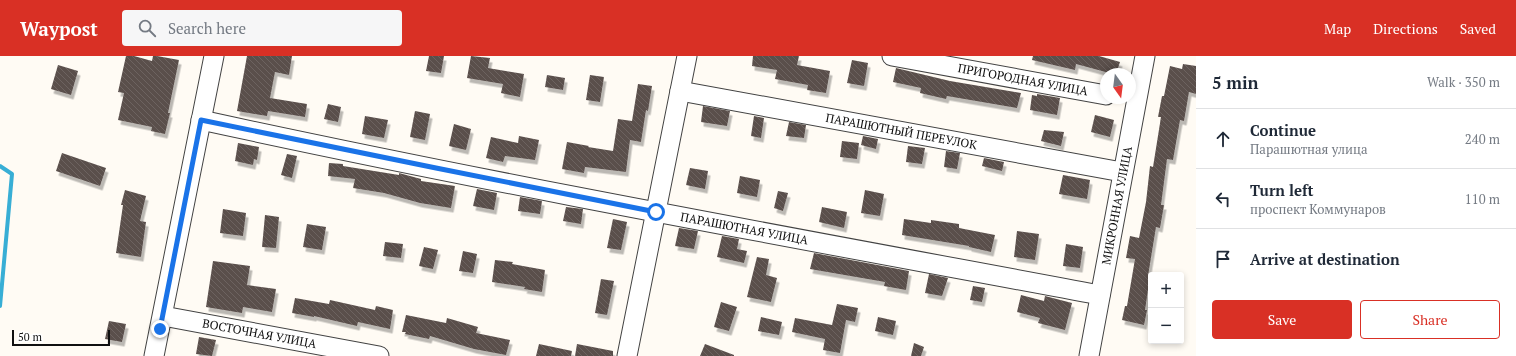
<!DOCTYPE html>
<html lang="en">
<head>
<meta charset="utf-8">
<style>
	:root { --surface:#fff; --page:#f6f6f7; --text:#1f2937; --muted:#747a83; --line:#e0e1e3; --accent:#d93025 }
	body { margin:0; font-family:"PT Serif",serif; background:var(--page); color:var(--text) }
	.controls { position:absolute; right:12px; bottom:12px; display:grid; overflow:hidden; border-radius:4px; box-shadow:0 2px 6px #0003 }
	.controls button { width:36px; height:36px; display:grid; place-items:center; padding:0; border:0; border-bottom:1px solid var(--line); background:var(--surface); color:var(--text); font:20px sans-serif }
	.compass { position:absolute; left:1100px; top:12px; width:36px; height:36px; border-radius:50%; background:var(--surface); box-shadow:0 2px 6px #0003; rotate:166deg }
	.scale { position:absolute; left:12px; bottom:10px; width:98px; box-sizing:border-box; padding-left:4px; border:2px solid #101010; border-top:0; font-size:11px; line-height:14px; white-space:nowrap; color:#101010; -webkit-text-stroke:3px #fff; paint-order:stroke }
	.stop { position:absolute; width:12px; height:12px; margin:-9px; border:3px solid #1a73e8; border-radius:50%; background:#fff }
	.stop.end { background:#1a73e8; border-color:#fff; box-shadow:0 1px 4px #0008 }
	.list { margin:0; padding:0; list-style:none }
	h2 { display:flex; justify-content:space-between; align-items:center; height:52px; margin:0; padding:0 16px; font-size:17px }
	h2 small { font-size:13px; font-weight:400; color:var(--muted) }
	.list li { display:grid; grid-template-columns:26px 1fr auto; gap:12px; align-items:center; box-sizing:border-box; height:60px; padding:0 16px; border-top:1px solid var(--line) }
	.list b { display:block; font-size:15px; white-space:nowrap }
	.list p { margin:0; font-size:13px; white-space:nowrap; color:var(--muted) }
	.list em { font-size:13px; font-style:normal; color:var(--muted) }
	.actions { display:flex; gap:8px; padding:12px 16px }
	.actions a { flex:1; padding:9px 0; border:1px solid var(--accent); border-radius:4px; text-align:center; font-size:14px; color:var(--accent) }
	.actions .main { background:var(--accent); color:#fff }
	.icon { flex:none; width:22px; height:22px; fill:none; stroke:currentColor; stroke-width:2; stroke-linecap:round; stroke-linejoin:round }
	.map { position:relative; flex:none; width:1196px; height:300px; overflow:hidden }
	header { display:flex; align-items:center; gap:24px; box-sizing:border-box; height:56px; padding:0 20px; background:var(--accent); color:#fff }
	header strong { font-size:19px }
	nav { display:flex; gap:22px; margin-inline-start:auto; font-size:14px }
	.search { width:280px; height:36px; background:var(--page); display:flex; align-items:center; gap:10px; box-sizing:border-box; padding:0 14px; border-radius:4px; color:var(--muted); font-size:15px }
	main { display:flex }
	aside { flex:1; background:var(--surface) }
	.map>svg:first-child { display:block }
	.lines { fill:none; stroke-linecap:round; stroke-linejoin:round }
	.stream { stroke:#38aed5; stroke-width:4 }
	.building { fill:url(#building-back-hatch); filter:url(#shadow) }
	.minor-casing { stroke:#434343; stroke-width:21 }
	.minor { stroke:#fff; stroke-width:19 }
	.route { stroke:#1a73e8; stroke-width:5 }
	.labels { text-anchor:middle; stroke-width:4; stroke-linejoin:round; paint-order:stroke }
	.street-label { font-size:12px; fill:#101010; stroke:#fff }
</style>
</head>
<body>
<header>
<strong>Waypost</strong>
<div class="search"><svg class="icon" aria-label="search" viewBox="0 0 24 24"><circle cx="10" cy="10" r="6"/><path d="M15 15l6 6"/></svg>Search here</div>
<nav><a>Map</a><a>Directions</a><a>Saved</a></nav>
</header>
<main>
<div class="map">
<svg width="1196" height="300" viewBox="0 0 1196 300">
	<defs>
		<pattern id="building-back-hatch" width="6" height="6" patternUnits="userSpaceOnUse"><rect width="6" height="6" fill="#5a4f4c"/><path d="M-1 5l2 2M0 0l6 6M5-1l2 2" fill="none" stroke="#6d6461"/></pattern>
		<filter id="shadow"><feDropShadow dx="2.5" dy="4.5" stdDeviation="0" flood-color="#0004"/></filter>
	</defs>
	<rect width="100%" height="100%" fill="#fffbf4"/>
	<g class="lines">
		<path class="stream" d="M0,110L12,118L0,250"/>
	</g>
	<g class="building">
		<path d="M126,0H134L152,5L153,0H157L179,4L168,57H170L165,78L151,75L152,71L118,64L124,37L118,36Z"/>
		<path d="M247,0H292L289,19L275,16L270,42L307,48L305,61L268,55L267,60L237,55Z"/>
		<path d="M429,0H444L441,17L426,15Z"/>
		<path d="M471,0L490,2L488,12L524,18L520,41L501,37L503,28L467,22Z"/>
		<path d="M753,0H799L797,9L830,15L826,37L807,34L808,29L775,23L777,14L752,10Z"/>
		<path d="M1033,0H1099L1120,6L1116,18H1113L1076,8L1075,14L1032,4Z"/>
		<path d="M852,4L868,7L864,30L847,27Z"/>
		<path d="M1183,8L1196,10V38L1189,36L1184,65L1180,64L1173,104L1167,103L1161,149H1164L1160,172L1156,171L1148,220H1150L1145,254H1147L1144,269L1122,264L1125,250H1127L1135,203L1126,202L1130,180L1139,182L1146,146L1150,110L1153,111L1161,61H1158L1162,40H1164L1170,10L1182,13Z"/>
		<path d="M58,9L78,15L71,39L51,33Z"/>
		<path d="M896,12L950,25L1021,37L1017,52L947,40L946,43L920,37L921,32L893,26Z"/>
		<path d="M547,19L565,22L563,34L545,31Z"/>
		<path d="M590,19L604,21L600,46L586,44Z"/>
		<path d="M638,28L652,30L648,55L646,54L641,86L630,84L626,116L585,111L584,117L562,113L567,86L589,90L588,91L613,95L618,63L632,65Z"/>
		<path d="M1037,38L1060,42L1057,59L1030,54L1032,39L1037,40Z"/>
		<path d="M328,48L341,51L338,66L324,63Z"/>
		<path d="M703,50L730,55L727,70L701,66Z"/>
		<path d="M415,55L430,58L425,84L410,81Z"/>
		<path d="M1095,59L1114,64L1110,81L1091,76Z"/>
		<path d="M365,60L388,64L384,82L362,78Z"/>
		<path d="M754,60L764,62L761,82L751,80Z"/>
		<path d="M789,66L806,69L804,82L786,80Z"/>
		<path d="M454,68L471,73L466,94L449,90Z"/>
		<path d="M1044,74L1064,76L1061,90L1041,85Z"/>
		<path d="M519,80L539,84L535,104L505,100L503,106L486,102L491,81L518,87Z"/>
		<path d="M863,80L878,83L876,93L861,89Z"/>
		<path d="M842,85L859,87L857,103L840,101Z"/>
		<path d="M238,87L259,91L257,104L254,103L253,109L235,105Z"/>
		<path d="M908,90L925,92L922,108L906,106Z"/>
		<path d="M946,95L960,97L957,113L944,111Z"/>
		<path d="M62,97L106,112L100,130L56,115Z"/>
		<path d="M287,98L297,100L292,122L281,119Z"/>
		<path d="M984,102L1004,106L1002,115L982,110Z"/>
		<path d="M329,107L343,108V110L399,119V117L421,123V125L455,130L451,152L420,147L384,137L353,132L355,123L328,120Z"/>
		<path d="M690,112L708,115L705,133L686,129Z"/>
		<path d="M1063,119L1090,124L1087,143L1059,138Z"/>
		<path d="M740,120L760,124L757,141L737,137Z"/>
		<path d="M477,133L497,137L494,154L473,150Z"/>
		<path d="M125,134L146,140L140,165L146,166L141,201L116,197L123,149H121Z"/>
		<path d="M865,134L884,138L880,160L861,157Z"/>
		<path d="M778,135L788,137L783,155L774,152Z"/>
		<path d="M520,141L542,145L540,158L518,155Z"/>
		<path d="M566,151L583,153L581,168L563,165Z"/>
		<path d="M822,151L847,156L844,172L819,166Z"/>
		<path d="M223,153L246,157L243,180L220,177Z"/>
		<path d="M265,159L279,161L276,192L262,191Z"/>
		<path d="M613,163L627,166L621,194L607,192Z"/>
		<path d="M904,163L931,167V164L959,168V172L995,179L991,196L969,191V190L902,179Z"/>
		<path d="M307,168L326,171L322,194L303,191Z"/>
		<path d="M679,172L698,175L694,193L675,190Z"/>
		<path d="M1017,175L1039,178L1035,204L1014,201Z"/>
		<path d="M722,180L739,183L737,193L747,195L744,207L717,201Z"/>
		<path d="M385,186L403,188L401,202L383,200Z"/>
		<path d="M1066,188L1083,191L1080,212L1063,210Z"/>
		<path d="M424,191L438,194L433,213L419,210Z"/>
		<path d="M463,195L477,198L473,217L459,215Z"/>
		<path d="M814,197L909,215L906,234L884,230L885,226L810,213Z"/>
		<path d="M757,201L769,203L766,219L777,222L771,246L747,241Z"/>
		<path d="M495,204L513,206L512,208L545,214L542,236L524,233L525,231L492,226Z"/>
		<path d="M213,205L250,210L247,229L276,233L272,256L243,251L242,257L206,251Z"/>
		<path d="M929,218L948,222L942,240L925,237Z"/>
		<path d="M601,223L614,225L607,259L595,257Z"/>
		<path d="M973,230L985,232L982,246L970,244Z"/>
		<path d="M1021,239L1044,245L1045,240L1072,247L1065,274L1038,267L1040,262L1017,256Z"/>
		<path d="M295,242L329,248L330,244L375,254L376,250L393,254L390,273L358,266L357,270L314,260V261L292,257Z"/>
		<path d="M721,246L737,251L729,275L714,271Z"/>
		<path d="M837,248L858,252L855,266L846,264L840,297L823,294L825,283L792,276L795,262L832,269Z"/>
		<path d="M406,259L446,267L447,262L478,271L476,277L510,284L506,299L474,293L430,280L429,283L405,278L406,276H402Z"/>
		<path d="M761,261L782,266L779,279L758,275Z"/>
		<path d="M878,261L896,265L893,279L875,275Z"/>
		<path d="M109,265L126,268L122,286L105,283Z"/>
		<path d="M199,281L216,284L212,300L196,298Z"/>
		<path d="M914,287L924,291L921,300H911Z"/>
		<path d="M539,288L572,295L571,300H536Z"/>
		<path d="M577,288L613,295V300H575Z"/>
		<path d="M705,288L734,299V300H700Z"/>
	</g>
	<g class="lines">
		<g class="minor-casing">
			<g id="minor">
				<path id="s1" d="M892,0L1106,39"/>
				<path id="s2" d="M680,35L1122,116"/>
				<path id="s3" d="M201,64C499,129 800,183 1100,239"/>
				<path id="s4" d="M163,260L379,300"/>
				<path d="M154,300L214,0"/>
				<path d="M627,300L687,0"/>
				<path id="s5" d="M1089,300L1145,0"/>
			</g>
		</g>
		<use href="#minor" class="minor"/>
	</g>
	<g class="lines">
		<path class="route" d="M160,273L201,64L436,112L656,156"/>
	</g>
	<g class="labels">
		<g class="street-label">
			<text dy="4" stroke="none"><textPath href="#s1" startOffset="133">ПРИГОРОДНАЯ УЛИЦА</textPath></text>
			<text dy="4" stroke="none"><textPath href="#s2" startOffset="225">ПАРАШЮТНЫЙ ПЕРЕУЛОК</textPath></text>
			<text dy="4" stroke="none"><textPath href="#s5" startOffset="153">МИКРОННАЯ УЛИЦА</textPath></text>
			<text dy="4" stroke="none"><textPath href="#s3" startOffset="554">ПАРАШЮТНАЯ УЛИЦА</textPath></text>
			<text dy="4" stroke="none"><textPath href="#s4" startOffset="98">ВОСТОЧНАЯ УЛИЦА</textPath></text>
		</g>
	</g>
</svg>
<div class="controls">
<button>+</button>
<button>−</button>
</div>
<svg class="compass" viewBox="-18 -18 36 36"><path d="M0-13l5 13h-10z" fill="#e53935"/><path d="M0 13l5-13h-10z" fill="#747a83"/></svg>
<div class="scale">50 m</div>
<div class="stop" style="left:656px;top:156px"></div>
<div class="stop end" style="left:160px;top:273px"></div>
</div>
<aside>
<h2>5 min<small>Walk · 350 m</small></h2>
<ul class="list">
<li><svg class="icon" aria-label="ahead" viewBox="0 0 24 24"><path d="M12 20V5M6 11l6-6 6 6"/></svg><div><b>Continue</b><p>Парашютная улица</p></div><em>240 m</em></li>
<li><svg class="icon" aria-label="left" viewBox="0 0 24 24"><path d="M17 20v-9H6M10 6l-5 5 5 5"/></svg><div><b>Turn left</b><p>проспект Коммунаров</p></div><em>110 m</em></li>
<li><svg class="icon" aria-label="arrive" viewBox="0 0 24 24"><path d="M6 21V4h12l-3 4 3 4H6"/></svg><div><b>Arrive at destination</b></div></li>
</ul>
<div class="actions"><a class="main">Save</a><a>Share</a></div>
</aside>
</main>
</body>
</html>
